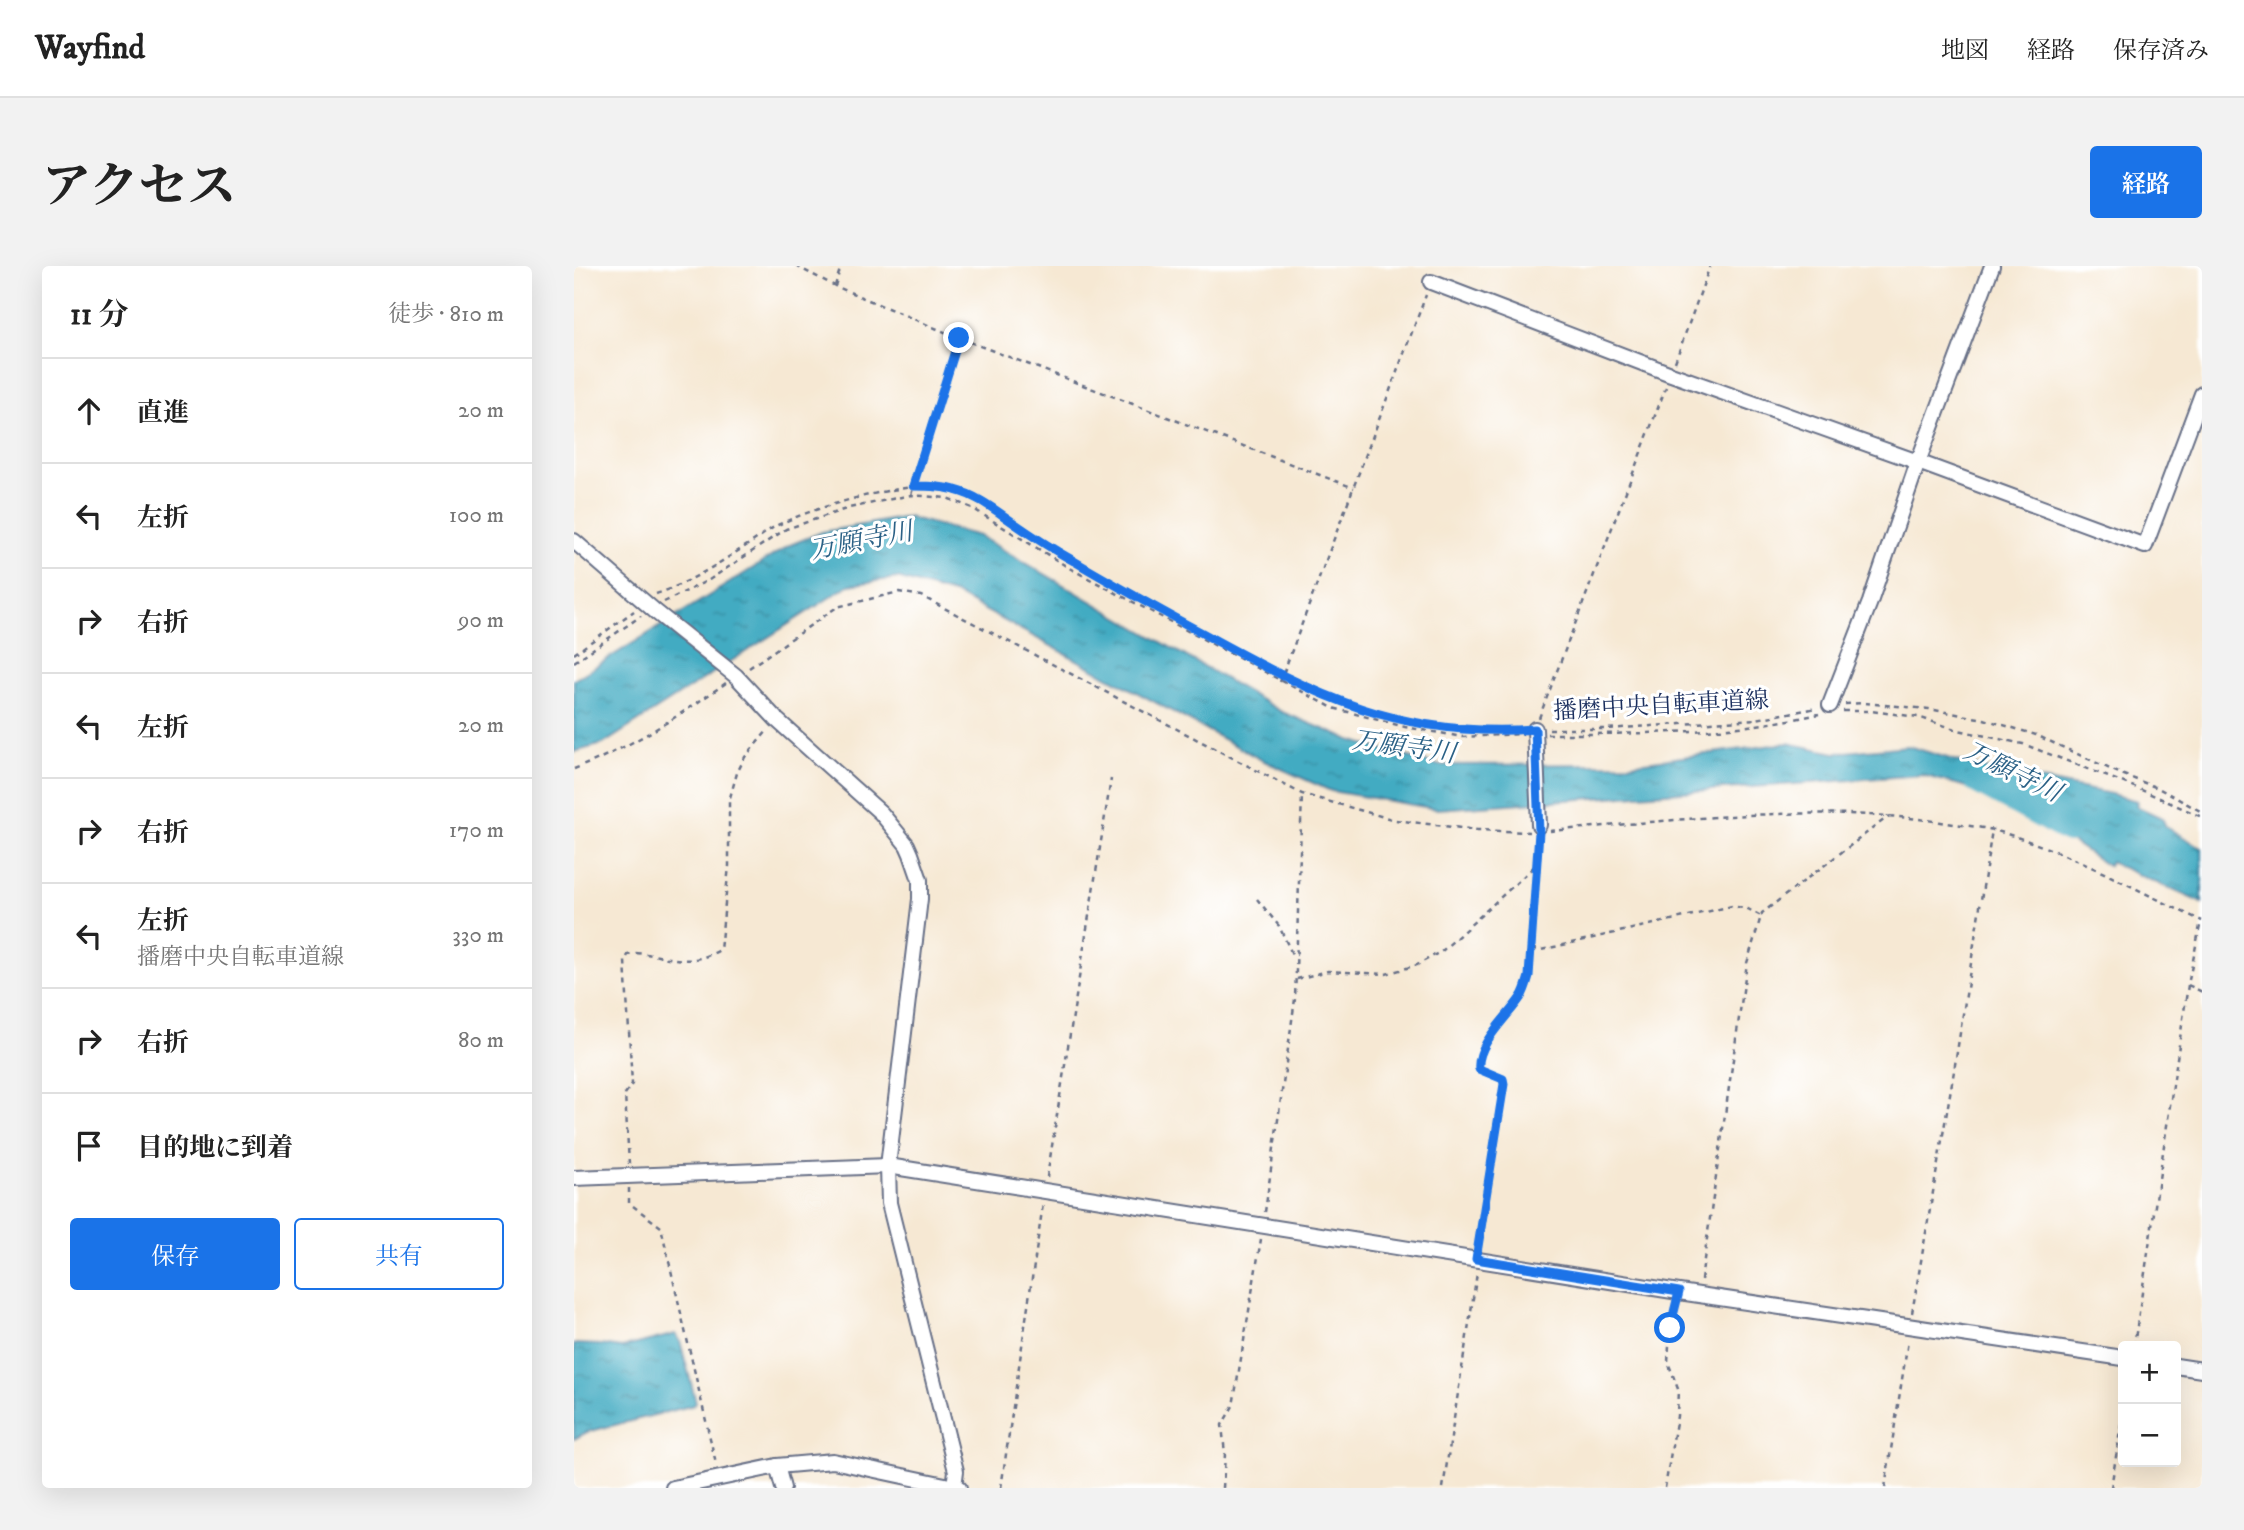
<!DOCTYPE html>
<html lang="ja">
<head>
<meta charset="utf-8">
<style>
	:root { --surface:#fff; --page:#f2f2f2; --text:#222; --muted:#767676; --line:#e0e0e0; --accent:#1a73e8 }
	body { margin:0; font-family:"IM FELL DW Pica","Noto Serif JP",serif; background:var(--page); color:var(--text) }
	.controls { position:absolute; right:21px; bottom:21px; display:grid; overflow:hidden; border-radius:7px; box-shadow:0 7px 28px #0002 }
	.controls button { width:63px; height:63px; display:grid; place-items:center; padding:0; border:0; border-bottom:2px solid var(--line); background:var(--surface); color:var(--text); font:35px sans-serif }
	.stop { position:absolute; width:21px; height:21px; margin:-16px; border:5px solid #1a73e8; border-radius:50%; background:#fff }
	.stop.end { background:#1a73e8; border-color:#fff; box-shadow:0 2px 7px #0008 }
	.list { margin:0; padding:0; list-style:none }
	h2 { display:flex; justify-content:space-between; align-items:center; height:91px; margin:0; padding:0 28px; font-size:30px }
	h2 small { font-size:23px; font-weight:400; color:var(--muted) }
	.list li { display:grid; grid-template-columns:46px 1fr auto; gap:21px; align-items:center; box-sizing:border-box; height:105px; padding:0 28px; border-top:2px solid var(--line) }
	.list b { display:block; font-size:26px; white-space:nowrap }
	.list p { margin:0; font-size:23px; white-space:nowrap; color:var(--muted) }
	.list em { font-size:23px; font-style:normal; color:var(--muted) }
	.actions { display:flex; gap:14px; padding:21px 28px }
	.actions a { flex:1; padding:16px 0; border:2px solid var(--accent); border-radius:7px; text-align:center; font-size:24px; color:var(--accent) }
	.actions .main { background:var(--accent); color:#fff }
	.icon { flex:none; width:38px; height:38px; fill:none; stroke:currentColor; stroke-width:2; stroke-linecap:round; stroke-linejoin:round }
	.map { position:relative; flex:none; width:1628px; height:1222px; overflow:hidden; border-radius:7px }
	header { display:flex; align-items:center; gap:42px; box-sizing:border-box; height:98px; padding:0 35px; background:var(--surface); border-bottom:2px solid var(--line) }
	header strong { font-size:33px }
	nav { display:flex; gap:38px; margin-inline-start:auto; font-size:24px }
	.intro { display:flex; align-items:center; justify-content:space-between; box-sizing:border-box; height:168px; padding:0 42px }
	h1 { margin:0; font-size:49px }
	.button { padding:18px 32px; border-radius:7px; background:var(--accent); color:#fff; font-size:24px; font-weight:700 }
	main { display:flex; gap:42px; padding:0 42px }
	aside { flex:1; background:var(--surface); border-radius:7px; box-shadow:0 7px 28px #0002 }
	.map>svg:first-child { display:block }
	.water { fill:url(#water-ripples); stroke:#2e6d90; stroke-width:2 }
	.lines { fill:none; stroke-linecap:round; stroke-linejoin:round }
	.river { stroke:#42abc2; stroke-width:24 }
	.minor-casing { stroke:#687087; stroke-width:18 }
	.path { stroke:#687087; stroke-width:2.5; stroke-dasharray:5 5; stroke-linecap:butt }
	.minor { stroke:#fff; stroke-width:14 }
	.route { stroke:#1a73e8; stroke-width:9 }
	.labels { text-anchor:middle; stroke-width:6; stroke-linejoin:round; paint-order:stroke }
	.street-label { font-size:24px; fill:#1b2f5e; stroke:#fff }
	.water-label { font-size:26px; font-style:italic; fill:#2b6186; stroke:#fff }
</style>
</head>
<body>
<header>
<strong>Wayfind</strong>
<nav><a>地図</a><a>経路</a><a>保存済み</a></nav>
</header>
<div class="intro"><h1>アクセス</h1><a class="button">経路</a></div>
<main>
<aside>
<h2>11 分<small>徒歩 · 810 m</small></h2>
<ul class="list">
<li><svg class="icon" aria-label="ahead" viewBox="0 0 24 24"><path d="M12 20V5M6 11l6-6 6 6"/></svg><div><b>直進</b></div><em>20 m</em></li>
<li><svg class="icon" aria-label="left" viewBox="0 0 24 24"><path d="M17 20v-9H6M10 6l-5 5 5 5"/></svg><div><b>左折</b></div><em>100 m</em></li>
<li><svg class="icon" aria-label="right" viewBox="0 0 24 24"><path d="M7 20v-9h11M14 6l5 5-5 5"/></svg><div><b>右折</b></div><em>90 m</em></li>
<li><svg class="icon" aria-label="left" viewBox="0 0 24 24"><path d="M17 20v-9H6M10 6l-5 5 5 5"/></svg><div><b>左折</b></div><em>20 m</em></li>
<li><svg class="icon" aria-label="right" viewBox="0 0 24 24"><path d="M7 20v-9h11M14 6l5 5-5 5"/></svg><div><b>右折</b></div><em>170 m</em></li>
<li><svg class="icon" aria-label="left" viewBox="0 0 24 24"><path d="M17 20v-9H6M10 6l-5 5 5 5"/></svg><div><b>左折</b><p>播磨中央自転車道線</p></div><em>330 m</em></li>
<li><svg class="icon" aria-label="right" viewBox="0 0 24 24"><path d="M7 20v-9h11M14 6l5 5-5 5"/></svg><div><b>右折</b></div><em>80 m</em></li>
<li><svg class="icon" aria-label="arrive" viewBox="0 0 24 24"><path d="M6 21V4h12l-3 4 3 4H6"/></svg><div><b>目的地に到着</b></div></li>
</ul>
<div class="actions"><a class="main">保存</a><a>共有</a></div>
</aside>
<div class="map">
<svg width="1628" height="1222" viewBox="0 0 1628 1222">
	<defs>
		<pattern id="water-ripples" width="26" height="14" patternUnits="userSpaceOnUse" patternTransform="scale(1.75)"><rect width="26" height="14" fill="#42abc2"/><path d="M2 4q2-2 4 0t4 0M15 11q2-2 4 0t4 0" fill="none" stroke="#368ca1"/></pattern>
	</defs>
	<rect width="100%" height="100%" fill="#fff"/>
	<filter id="ink" filterUnits="userSpaceOnUse"><feTurbulence type="fractalNoise" baseFrequency=".0143" numOctaves="2"/><feDisplacementMap in="SourceGraphic" scale="14" xChannelSelector="R" yChannelSelector="G"/><feConvolveMatrix kernelMatrix="1 2 1 2 8 2 1 2 1" color-interpolation-filters="sRGB"/></filter>
	<filter id="wash" filterUnits="userSpaceOnUse"><feTurbulence type="fractalNoise" baseFrequency=".00686" numOctaves="4" result="noise"/><feDisplacementMap in="SourceGraphic" scale="28" xChannelSelector="R" yChannelSelector="G"/><feGaussianBlur stdDeviation="1.57" result="paint"/><feColorMatrix in="noise" values="0 0 0 0 0 0 0 0 0 0 0 0 0 0 0 0 0 1.4 0 .05"/><feComposite in="paint" operator="in"/></filter>
	<g filter="url(#wash)">
		<rect width="100%" height="100%" fill="#f6e8d3"/>
		<g class="water">
			<path d="M333,251L405,270L708,446L776,474L863,499L1056,498L1214,477L1261,487L1334,480L1403,501L1537,528L1563,535L1562,540L1588,552L1592,561L1628,582V637L1536,596L1534,600L1498,576L1450,536L1348,509L863,543L757,525L688,494L383,329L323,312L275,319L29,478L0,486V414L216,279L248,266Z"/>
			<path d="M102,1068L106,1075L122,1136L120,1139L13,1166L0,1173V1078L28,1079L47,1082Z"/>
		</g>
		<g class="lines">
			<path class="river" d="M1403,516L1494,565"/>
		</g>
	</g>
	<g filter="url(#ink)">
		<g class="lines">
			<g class="minor-casing">
				<g id="minor">
					<path d="M857,16L1097,108L1344,196L1571,280L1628,128"/>
					<path d="M0,275L82,346L162,410L203,454L307,547L333,579L337,588L346,614V633L314,900L315,937L382,1205L380,1220"/>
					<path d="M1256,439L1296,336L1344,196L1418,0"/>
					<path d="M961,463L965,559"/>
					<path d="M0,912L314,900L1105,1026L1549,1092"/>
					<path d="M1602,1100L1628,1104"/>
					<path d="M203,1200L209,1222"/>
					<path d="M99,1222L203,1200L259,1195L385,1222"/>
				</g>
			</g>
			<g class="path">
				<path d="M222,0L261,20L385,72L780,222"/>
				<path d="M261,20L267,0"/>
				<path d="M1101,96L1136,0"/>
				<path d="M337,229L385,72"/>
				<path d="M82,328C116,317 145,297 175,278C185,272 195,263 206,258C242,241 299,226 338,221C396,212 452,267 498,295C539,319 582,341 623,364C729,422 822,473 947,464"/>
				<path d="M90,336L135,314L212,263L275,242L337,229L373,232L398,242L497,303L759,442L831,461L889,471L949,468"/>
				<path d="M0,388L60,345"/>
				<path d="M0,396L67,350"/>
				<path d="M175,402L263,341L325,326L347,330L728,528L821,554L903,564L955,566"/>
				<path d="M706,416L852,29"/>
				<path d="M1271,438L1290,437L1355,443L1410,453L1462,469L1547,508L1584,522L1628,546"/>
				<path d="M1269,445H1297L1344,451L1384,464L1449,478L1563,522L1628,551"/>
				<path d="M965,452L1092,121"/>
				<path d="M975,463H1033L1182,453L1243,442"/>
				<path d="M973,468C1063,468 1157,468 1245,448"/>
				<path d="M0,503C56,482 103,451 152,417"/>
				<path d="M976,565C1104,554 1239,537 1367,556C1384,559 1403,560 1419,564C1493,584 1560,623 1628,655"/>
				<path d="M683,633L705,660L718,688L723,689"/>
				<path d="M958,683L967,684L1158,640L1174,643L1187,650"/>
				<path d="M723,713L754,705L812,708L843,699L868,685L963,598"/>
				<path d="M1614,719L1628,726"/>
				<path d="M55,898L51,828L58,818L51,695L54,689L61,687C97,689 110,703 146,684L155,600V535L163,507L171,491L194,464"/>
				<path d="M473,911L537,513"/>
				<path d="M55,922V937L87,961L142,1198"/>
				<path d="M691,946L721,733L728,528"/>
				<path d="M904,979L930,818L929,813L904,803C903,778 934,751 947,731C951,725 953,717 955,710L965,572"/>
				<path d="M1127,1014L1173,697L1188,647L1315,550"/>
				<path d="M1338,1047L1380,805L1418,564"/>
				<path d="M1560,1080L1614,719L1627,655"/>
				<path d="M427,1222L469,938"/>
				<path d="M649,1222L651,1188L648,1159L659,1140L687,973"/>
				<path d="M869,1222L903,1007"/>
				<path d="M1091,1222L1103,1150L1104,1123L1094,1096L1096,1062L1102,1040"/>
				<path d="M1311,1222L1334,1075"/>
				<path d="M1537,1222L1549,1146"/>
			</g>
			<use href="#minor" class="minor"/>
		</g>
	</g>
	<g class="lines" filter="url(#ink)">
		<path class="route" d="M385,72L339,220C353,220 368,220 381,224C402,229 420,243 437,255C457,269 478,283 500,295C542,320 586,344 630,368C743,430 827,473 961,463L965,566L955,710C953,717 951,725 947,731C934,751 902,778 905,803L929,813L930,818L902,993L1105,1026L1096,1062"/>
	</g>
	<g class="labels">
		<g class="street-label">
			<text transform="translate(1087 439) rotate(-3)" y="8">播磨中央自転車道線</text>
		</g>
		<g class="water-label">
			<text transform="translate(287 274) rotate(-11)" y="9">万願寺川</text>
			<text transform="translate(830 480) rotate(8)" y="9">万願寺川</text>
			<text transform="translate(1439 505) rotate(26)" y="9">万願寺川</text>
		</g>
	</g>
</svg>
<div class="controls">
<button>+</button>
<button>−</button>
</div>
<div class="stop" style="left:1096px;top:1062px"></div>
<div class="stop end" style="left:385px;top:72px"></div>
</div>
</main>
</body>
</html>
